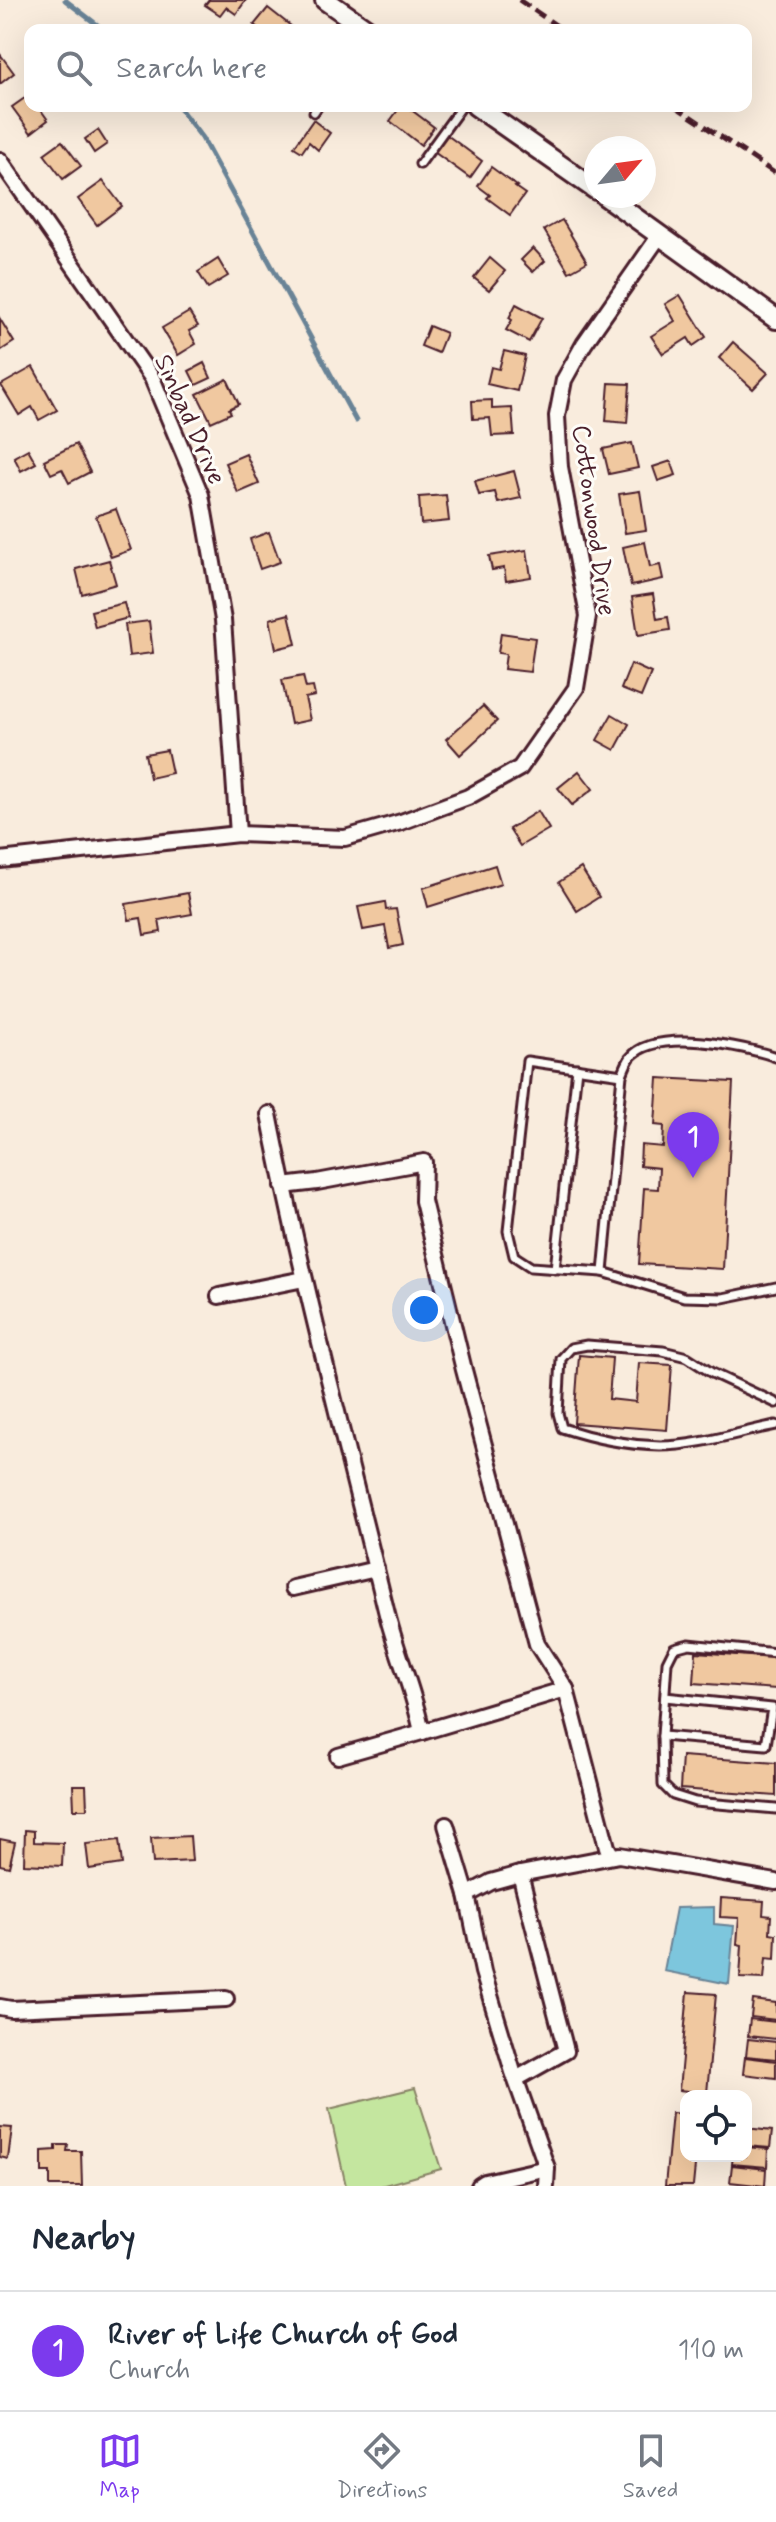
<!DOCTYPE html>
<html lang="en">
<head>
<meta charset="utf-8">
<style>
	:root { --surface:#fff; --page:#f6f6f7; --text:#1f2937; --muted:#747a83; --line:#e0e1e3; --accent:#7c3aed }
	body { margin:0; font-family:Mynerve,sans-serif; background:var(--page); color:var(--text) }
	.controls { position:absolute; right:24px; bottom:24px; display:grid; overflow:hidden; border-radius:16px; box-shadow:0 8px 32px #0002 }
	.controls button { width:72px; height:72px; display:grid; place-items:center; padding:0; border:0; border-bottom:2px solid var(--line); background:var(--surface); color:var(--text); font:40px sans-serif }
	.compass { position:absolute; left:584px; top:136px; width:72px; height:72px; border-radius:50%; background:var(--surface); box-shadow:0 8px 32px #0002; rotate:61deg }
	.you { position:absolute; left:424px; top:1310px; width:28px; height:28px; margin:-20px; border:6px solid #fff; border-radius:50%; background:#1a73e8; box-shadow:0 0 0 12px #1a73e833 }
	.badge { display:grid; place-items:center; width:52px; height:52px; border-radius:50%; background:var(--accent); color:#fff; font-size:26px; font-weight:700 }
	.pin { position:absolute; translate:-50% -66px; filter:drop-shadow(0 2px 4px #0008) }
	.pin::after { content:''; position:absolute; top:42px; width:28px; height:24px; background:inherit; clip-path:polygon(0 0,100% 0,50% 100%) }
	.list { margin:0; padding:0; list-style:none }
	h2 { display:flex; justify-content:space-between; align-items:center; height:104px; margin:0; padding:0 32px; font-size:34px }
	h2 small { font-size:26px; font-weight:400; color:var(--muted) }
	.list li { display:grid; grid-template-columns:52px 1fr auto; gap:24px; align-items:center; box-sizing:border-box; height:120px; padding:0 32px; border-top:2px solid var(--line) }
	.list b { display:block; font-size:30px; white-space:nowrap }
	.list p { margin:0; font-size:26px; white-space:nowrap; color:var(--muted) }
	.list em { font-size:26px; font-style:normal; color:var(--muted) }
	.icon { flex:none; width:44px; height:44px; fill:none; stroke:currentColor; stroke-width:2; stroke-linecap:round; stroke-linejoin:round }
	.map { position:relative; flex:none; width:776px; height:2186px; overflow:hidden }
	.search { position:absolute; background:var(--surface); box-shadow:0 8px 32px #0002; left:24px; right:24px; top:24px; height:88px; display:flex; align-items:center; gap:20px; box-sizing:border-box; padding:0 28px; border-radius:16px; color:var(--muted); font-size:30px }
	.sheet { height:224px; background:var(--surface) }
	nav { display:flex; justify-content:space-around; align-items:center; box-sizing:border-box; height:112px; border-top:2px solid var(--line); background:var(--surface); font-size:22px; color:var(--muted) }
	nav a { display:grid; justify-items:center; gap:4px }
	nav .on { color:var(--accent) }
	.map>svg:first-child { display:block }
	.green { fill:#c4e69f; stroke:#878265; stroke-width:2 }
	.water { fill:#7dc6dd; stroke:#698396; stroke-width:2 }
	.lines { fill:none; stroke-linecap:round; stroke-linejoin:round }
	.stream { stroke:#698396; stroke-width:5 }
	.building { fill:#f0c8a0; stroke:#4a1f2b; stroke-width:2 }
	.service-casing { stroke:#4a1f2b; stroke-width:13 }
	.minor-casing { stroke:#4a1f2b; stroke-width:20 }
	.tertiary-casing { stroke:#4a1f2b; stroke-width:24 }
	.service { stroke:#fdfcf7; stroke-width:7 }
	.minor { stroke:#fdfcf7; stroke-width:14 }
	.tertiary { stroke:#fdfcf7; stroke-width:18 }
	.rail { stroke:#4a1f2b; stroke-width:5; stroke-dasharray:12 6; stroke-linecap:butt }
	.labels { text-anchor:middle; stroke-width:6; stroke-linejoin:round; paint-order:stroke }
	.street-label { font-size:26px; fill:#4a1f2b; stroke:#fdfcf7 }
</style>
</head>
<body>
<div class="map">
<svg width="776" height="2186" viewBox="0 0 776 2186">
	<rect width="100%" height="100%" fill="#f9ecdd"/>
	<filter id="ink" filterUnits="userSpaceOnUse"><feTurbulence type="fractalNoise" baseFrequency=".0125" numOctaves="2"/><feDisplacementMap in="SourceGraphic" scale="16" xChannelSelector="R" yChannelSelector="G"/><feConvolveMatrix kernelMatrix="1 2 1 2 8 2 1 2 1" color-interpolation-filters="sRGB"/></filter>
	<g filter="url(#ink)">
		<path class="green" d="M415,2088L441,2169L381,2186H346L329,2109Z"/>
		<path class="water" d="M714,1907V1924L734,1926L729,1984L664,1971L676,1908Z"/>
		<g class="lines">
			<g class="stream">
				<path d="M65,0L104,30"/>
				<path d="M178,106L202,138L356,421"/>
			</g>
		</g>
		<g class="building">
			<path d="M209,0H246L236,14L226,7L220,15L205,5Z"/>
			<path d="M268,8L296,30H261L254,25Z"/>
			<path d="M0,54L14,73L0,84Z"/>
			<path d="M29,95L30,106H38L48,120L31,133L12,107Z"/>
			<path d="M401,106H406L434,127L421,145L390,121Z"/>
			<path d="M313,120L330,133L318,150L309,142L302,152L294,147Z"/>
			<path d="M98,130L107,144L94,153L85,139Z"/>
			<path d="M447,135L482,161L470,178L434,152Z"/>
			<path d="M62,141L81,166L63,179L44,154Z"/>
			<path d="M491,167L517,186L515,187L525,194L510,215L487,198L490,195L478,186Z"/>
			<path d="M103,181L122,206L97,225L78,199Z"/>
			<path d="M562,220L587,262L569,272L544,230Z"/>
			<path d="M533,248L545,261L533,272L521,260Z"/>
			<path d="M490,258L505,271L489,290L474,278Z"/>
			<path d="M218,259L228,276L208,288L198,272Z"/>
			<path d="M680,295L706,337L693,346L688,338L663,354L651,336L675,321L665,304Z"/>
			<path d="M516,304L542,318L529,342L506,330L512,320L509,318Z"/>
			<path d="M189,312L198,326L189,331L196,344L178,355L162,328Z"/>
			<path d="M0,319L14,342L0,351Z"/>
			<path d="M429,326L446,333L438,353L421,346Z"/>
			<path d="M733,342L768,373L753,389L719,358Z"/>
			<path d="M504,351L525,356L517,391L487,384L491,367L499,369Z"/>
			<path d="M204,363L211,378L196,385L189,371Z"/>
			<path d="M33,367L57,410L39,420L32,407L19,415L1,385Z"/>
			<path d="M227,379L239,404L229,409L231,413L211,422L197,394Z"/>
			<path d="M609,383L630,384L627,423L606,421Z"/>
			<path d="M492,400V409L512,408L514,435L492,436L490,418L473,419L472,401Z"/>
			<path d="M632,443L638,468L609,474L603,449Z"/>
			<path d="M76,444L90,472L69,483L62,469L51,474L44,460Z"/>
			<path d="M28,449L36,463L21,471L14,457Z"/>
			<path d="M246,454L259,484L238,493L225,463Z"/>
			<path d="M671,461L676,475L658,481L653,467Z"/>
			<path d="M514,471L521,498L498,503L495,492L479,495L475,481Z"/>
			<path d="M640,491L646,530L625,533L619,494Z"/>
			<path d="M446,495L449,521L421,524L419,497Z"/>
			<path d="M116,509L131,550L111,557L96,516Z"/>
			<path d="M269,532L280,562L260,569L250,539Z"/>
			<path d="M645,542L650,567L660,565L663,579L631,586L623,547Z"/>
			<path d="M527,550L531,577L506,581L504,568L492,570L489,556Z"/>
			<path d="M109,560L116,584L82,594L76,569Z"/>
			<path d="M653,594L657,619L668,617L670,630L638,635L632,597Z"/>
			<path d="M124,603L128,618L95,627L91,611Z"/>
			<path d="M289,614L296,644L276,649L270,619Z"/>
			<path d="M149,621L153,653L129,656L125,624Z"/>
			<path d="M501,633L535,638L530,672L504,669L506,654L498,653Z"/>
			<path d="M631,664L651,673L641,697L621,689Z"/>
			<path d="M303,676L306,688L313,687L315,696L305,698L310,720L291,724L282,680Z"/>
			<path d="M483,706L497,721L460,755L446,739Z"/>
			<path d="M612,714L629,724L615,750L597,740Z"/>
			<path d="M167,750L172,773L150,778L145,754Z"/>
			<path d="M579,771L593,789L572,805L558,788Z"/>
			<path d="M538,811L549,829L520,846L509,829Z"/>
			<path d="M495,865L501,884L428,907L423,888Z"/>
			<path d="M581,868L599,897L577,911L559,882Z"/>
			<path d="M188,893L192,914L159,920L161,932L144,935L141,918L129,920L126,904Z"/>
			<path d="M385,902L386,910L396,909L403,945L389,948L385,926L363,930L358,907Z"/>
			<path d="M658,1078L733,1082L723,1269L639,1264L644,1188L658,1189L659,1168L640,1166L641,1145L663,1147L664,1126L655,1125Z"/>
			<path d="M579,1355L612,1358L609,1399L636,1402L639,1363L672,1365L667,1430L574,1423Z"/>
			<path d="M696,1652L776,1658V1689L694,1683Z"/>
			<path d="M682,1756L776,1763V1796L680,1789Z"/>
			<path d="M73,1785H86L87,1809H74Z"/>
			<path d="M25,1830L34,1831V1842L63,1843L62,1866L24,1864Z"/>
			<path d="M190,1836L192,1861L153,1863L151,1838Z"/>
			<path d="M0,1839L15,1842L9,1867L0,1865Z"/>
			<path d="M119,1840L122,1864L89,1869L86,1844Z"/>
			<path d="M721,1898L764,1901L763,1915L771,1916L770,1933L776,1934L775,1959L766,1958L764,1979L740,1978L742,1945L737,1944L739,1918L720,1917Z"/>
			<path d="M688,1992L716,1994L707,2093L679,2090Z"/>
			<path d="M753,2000L776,2003V2020L751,2017Z"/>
			<path d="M750,2019L776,2022V2039L748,2036Z"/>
			<path d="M748,2039L776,2042V2059L746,2056Z"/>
			<path d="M745,2057L776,2061V2078L743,2074Z"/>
			<path d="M672,2113L686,2114V2156H696L693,2186H665Z"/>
			<path d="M0,2127L12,2128L8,2159L0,2157Z"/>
			<path d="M746,2128L772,2131L770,2148L746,2146Z"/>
			<path d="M56,2145H68L67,2151H81L82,2186H50V2172H42V2151L56,2150Z"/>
			<path d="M746,2147L768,2149L767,2167L732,2164L733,2156H746Z"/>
			<path d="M732,2165L766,2169L765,2186L730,2182Z"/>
		</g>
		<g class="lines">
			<g class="service-casing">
				<g id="service">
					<path d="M314,112L318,106"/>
					<path d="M420,164L462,106"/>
					<path d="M622,1075L527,1061L508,1231L514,1256L531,1267L603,1272L684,1297L723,1298L776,1287"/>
					<path d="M555,1269L577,1068"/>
					<path d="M603,1272L622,1075C624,1070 627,1062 630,1058C655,1027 744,1046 776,1057"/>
					<path d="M776,1403L712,1373L687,1357L663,1351L587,1345L571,1348L561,1359L558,1413L562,1428C592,1438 627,1445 660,1446C698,1446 739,1432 776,1425"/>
					<path d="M776,1653L689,1644L674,1648L667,1662L662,1736L663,1785L673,1795L695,1802L776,1809"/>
					<path d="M662,1736L766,1745L772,1708L665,1697"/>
				</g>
			</g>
			<g class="minor-casing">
				<g id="minor">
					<path d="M0,160L152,378L201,495L223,620L238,834"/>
					<path d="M0,860L238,834L345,838L401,822L468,797L520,768L576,688L588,616L560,467L557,416L564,380L584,344L660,235"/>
					<path d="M269,1114C302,1281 346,1445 386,1610C396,1652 414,1691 422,1732L566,1689L607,1847L612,1856"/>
					<path d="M283,1186L317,1182L424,1162L423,1201L464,1370L537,1644L566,1689"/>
					<path d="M219,1296L304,1279"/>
					<path d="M293,1588L376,1569"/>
					<path d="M338,1756L422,1732"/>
					<path d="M446,1825L467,1895"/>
					<path d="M0,2007L11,2009L226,1999"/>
					<path d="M516,2079L566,2051L520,1874"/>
					<path d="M479,2186L485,2182L547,2168L513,2072L483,1972L467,1895L491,1882L520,1874L619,1855L776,1882"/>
					<path d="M546,2186L547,2168"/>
				</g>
			</g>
			<g class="tertiary-casing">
				<g id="tertiary">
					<path d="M325,0L368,30"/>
					<path d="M476,106L596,190"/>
					<path d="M605,196L776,319"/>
				</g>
			</g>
			<use href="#service" class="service"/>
			<use href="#minor" class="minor"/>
			<use href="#tertiary" class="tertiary"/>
			<g class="rail">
				<path d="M519,0L563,30"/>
				<path d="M675,106L776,174"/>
			</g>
		</g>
	</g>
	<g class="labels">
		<g class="street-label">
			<text transform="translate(191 419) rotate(66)" y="9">Sinbad Drive</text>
			<text transform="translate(595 520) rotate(82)" y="9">Cottonwood Drive</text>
		</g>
	</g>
</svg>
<div class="controls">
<button><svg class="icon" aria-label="locate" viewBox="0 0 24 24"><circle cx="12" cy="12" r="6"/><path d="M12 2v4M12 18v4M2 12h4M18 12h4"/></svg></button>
</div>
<svg class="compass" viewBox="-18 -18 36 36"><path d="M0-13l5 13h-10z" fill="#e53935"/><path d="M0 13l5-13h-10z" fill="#747a83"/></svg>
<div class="you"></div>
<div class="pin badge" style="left:693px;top:1178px">1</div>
<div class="search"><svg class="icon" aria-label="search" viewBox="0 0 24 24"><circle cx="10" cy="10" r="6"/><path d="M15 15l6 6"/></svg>Search here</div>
</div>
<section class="sheet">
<h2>Nearby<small></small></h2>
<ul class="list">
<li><span class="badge">1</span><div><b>River of Life Church of God</b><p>Church</p></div><em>110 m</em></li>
</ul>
</section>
<nav>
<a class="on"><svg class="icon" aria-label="map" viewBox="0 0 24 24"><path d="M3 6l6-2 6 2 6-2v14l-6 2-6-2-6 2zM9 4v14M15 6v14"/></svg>Map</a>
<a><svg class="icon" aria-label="directions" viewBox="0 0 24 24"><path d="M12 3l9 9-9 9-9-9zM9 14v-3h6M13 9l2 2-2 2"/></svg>Directions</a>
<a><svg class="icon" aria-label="saved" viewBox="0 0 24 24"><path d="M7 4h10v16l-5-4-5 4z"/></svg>Saved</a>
</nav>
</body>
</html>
